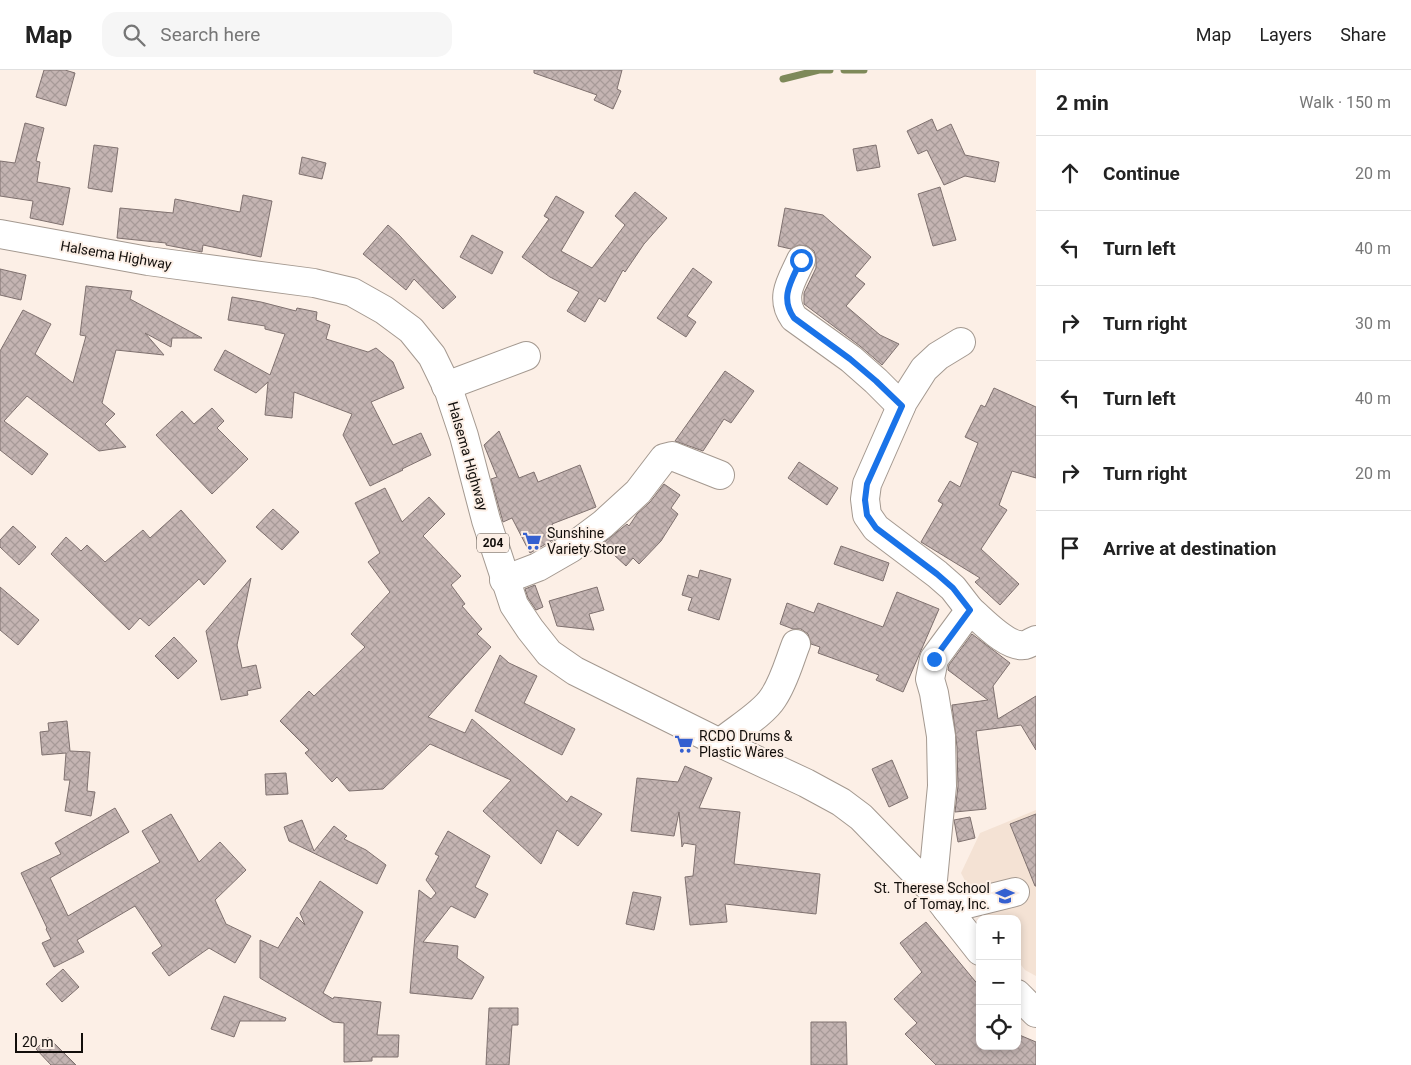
<!DOCTYPE html>
<html lang="en">
<head>
<meta charset="utf-8">
<style>
	:root { --surface:#fff; --page:#f6f6f6; --text:#222; --muted:#767676; --line:#e0e0e0 }
	body { margin:0; font-family:Roboto,sans-serif; background:var(--page); color:var(--text) }
	.controls { position:absolute; right:15px; bottom:15px; display:grid; overflow:hidden; border-radius:10px; box-shadow:0 2px 8px #0003 }
	.controls button { width:45px; height:45px; display:grid; place-items:center; padding:0; border:0; border-bottom:1px solid var(--line); background:var(--surface); color:var(--text); font:25px sans-serif }
	.scale { position:absolute; left:15px; bottom:12px; width:68px; box-sizing:border-box; padding-left:5px; border:2px solid #120e0b; border-top:0; font-size:14px; line-height:18px; white-space:nowrap; color:#120e0b; -webkit-text-stroke:4px #fcefe6; paint-order:stroke }
	.stop { position:absolute; width:15px; height:15px; margin:-11px; border:4px solid #1a73e8; border-radius:50%; background:#fff }
	.stop.end { background:#1a73e8; border-color:#fff; box-shadow:0 1px 5px #0008 }
	.list { margin:0; padding:0; list-style:none }
	h2 { display:flex; justify-content:space-between; align-items:center; height:65px; margin:0; padding:0 20px; font-size:21px }
	h2 small { font-size:16px; font-weight:400; color:var(--muted) }
	.list li { display:grid; grid-template-columns:32px 1fr auto; gap:15px; align-items:center; box-sizing:border-box; height:75px; padding:0 20px; border-top:1px solid var(--line) }
	.list b { display:block; font-size:19px; white-space:nowrap }
	.list em { font-size:16px; font-style:normal; color:var(--muted) }
	.icon { flex:none; width:28px; height:28px; fill:none; stroke:currentColor; stroke-width:2; stroke-linecap:round; stroke-linejoin:round }
	.map { position:relative; flex:none; width:1036px; height:995px; overflow:hidden }
	header { display:flex; align-items:center; gap:30px; box-sizing:border-box; height:70px; padding:0 25px; background:var(--surface); border-bottom:1px solid var(--line) }
	header strong { font-size:24px }
	nav { display:flex; gap:28px; margin-inline-start:auto; font-size:18px }
	.search { width:350px; height:45px; background:var(--page); display:flex; align-items:center; gap:12px; box-sizing:border-box; padding:0 18px; border-radius:15px; color:var(--muted); font-size:19px }
	main { display:flex }
	aside { flex:1; background:var(--surface) }
	.map>svg:first-child { display:block }
	.built { fill:#f4e2d4 }
	.lines { fill:none; stroke-linecap:round; stroke-linejoin:round }
	.stream { stroke:#7e8959; stroke-width:7 }
	.building { fill:url(#building-cross-hatch); stroke:#7f716f }
	.minor-casing { stroke:#a49990; stroke-width:30 }
	.highway-casing { stroke:#a49990; stroke-width:30 }
	.minor { stroke:#fff; stroke-width:28 }
	.highway { stroke:#fff; stroke-width:28 }
	.route { stroke:#1a73e8; stroke-width:6 }
	.labels { text-anchor:middle; stroke-width:4; stroke-linejoin:round; paint-order:stroke }
	.shield { fill:#fcefe6; stroke:#58524d; stroke-width:1 }
	.shield-label { font-size:12px; font-weight:bold; fill:#120e0b }
	.street-label { font-size:14px; fill:#120e0b; stroke:#fcefe6 }
	.poi-label { font-size:14px; fill:#120e0b; stroke:#fcefe6; text-anchor:start }
</style>
</head>
<body>
<header>
<strong>Map</strong>
<div class="search"><svg class="icon" aria-label="search" viewBox="0 0 24 24"><circle cx="10" cy="10" r="6"/><path d="M15 15l6 6"/></svg>Search here</div>
<nav><a>Map</a><a>Layers</a><a>Share</a></nav>
</header>
<main>
<div class="map">
<svg width="1036" height="995" viewBox="0 0 1036 995">
	<defs>
		<pattern id="building-cross-hatch" width="8" height="8" patternUnits="userSpaceOnUse" patternTransform="scale(1.25)"><rect width="8" height="8" fill="#c4b4b2"/><path d="M0 0l8 8M0 8l8-8" fill="none" stroke="#a79a98"/></pattern>
	</defs>
	<rect width="100%" height="100%" fill="#fcefe6"/>
	<path class="built" d="M1036,740V906L1025,900L1017,890V849H985L961,803L980,763Z"/>
	<g class="lines">
		<g class="stream">
			<path d="M844,0H864"/>
			<path d="M783,9L819,0H830"/>
		</g>
	</g>
	<g class="building">
		<path d="M44,0H65L75,3L66,36L36,27Z"/>
		<path d="M534,0H622L617,19L621,21L613,39L594,30L597,25L534,3Z"/>
		<path d="M932,49L937,61L951,54L965,85L999,92L995,112L965,106L944,115L927,80L918,84L907,61Z"/>
		<path d="M25,53L44,58L36,91L40,92L37,112L70,118L63,155L30,148L33,131L0,126V91L15,93Z"/>
		<path d="M94,75L118,78L112,122L88,118Z"/>
		<path d="M876,75L880,97L857,101L853,79Z"/>
		<path d="M302,87L326,93L322,109L299,104Z"/>
		<path d="M940,117L956,170L933,176L918,124Z"/>
		<path d="M635,122L667,148L644,174L625,202L623,200L605,232L599,228L585,252L567,241L579,222L550,207L522,187L549,149L544,146L556,126L584,142L561,181L592,198L625,155L615,146Z"/>
		<path d="M243,125L272,131L261,187L203,175L202,182L166,175V173L117,168L120,138L173,143L175,129L240,142Z"/>
		<path d="M785,138L823,145L871,187L855,206L865,214L846,236L880,265L899,274L882,295L860,276L804,234V223L816,198V188L814,181L807,176L799,175L791,179L778,176Z"/>
		<path d="M388,155L399,165L456,227L443,239L414,209L406,220L363,184Z"/>
		<path d="M472,165L503,182L492,204L460,187Z"/>
		<path d="M693,198L712,212L687,246L696,252L686,267L657,248Z"/>
		<path d="M0,199L26,205L21,230L0,225Z"/>
		<path d="M86,216L132,221L130,229L202,268H172L171,277L145,263L164,285L116,280L102,333L115,344L105,354L126,377L99,381L27,326L4,351L48,384L32,405L0,380V281L23,240L51,254L35,284L73,313L86,266L80,265Z"/>
		<path d="M232,227L261,232L296,241L297,238L317,242L316,250L330,255L326,269L368,282L376,278L393,292L404,318L371,332L393,375L421,363L431,385L402,399L403,400L370,416L343,365L352,344L294,322L292,348L265,345L268,312L256,323L214,300L225,280L270,305L285,264L265,259V256L228,250Z"/>
		<path d="M725,301L754,321L731,353L724,349L703,381L675,371Z"/>
		<path d="M994,318L1036,337V408L1012,401L999,435L1007,440L981,479L1019,514L1000,535L975,512L980,508L921,472L943,434L938,431L950,411L960,417L978,373L965,367L981,335L985,337Z"/>
		<path d="M212,338L224,351L217,358L248,389L212,424L156,365L182,341L194,354Z"/>
		<path d="M499,361L519,408L534,402L538,412L580,395L596,437L552,454L558,467L530,483L512,448L503,452L491,409L497,407L484,375Z"/>
		<path d="M799,392L838,418L827,435L788,408Z"/>
		<path d="M664,414L680,425L671,438L678,444L661,471L639,494L633,488L626,496L602,474L627,454L629,456L637,444L650,432Z"/>
		<path d="M385,418L402,452L429,427L445,444L423,466L461,506L451,515L465,534L462,536L482,559L477,564L491,577L428,647L465,663L472,649L567,732L571,726L602,744L578,776L557,760L541,794L483,741L511,710L430,674L383,719L349,721L337,707L332,712L305,683L309,680L280,651L309,621L314,626L365,577L351,564L390,522L368,492L380,483L355,433Z"/>
		<path d="M273,439L299,462L282,480L256,457Z"/>
		<path d="M181,440L226,491L204,515L199,509L149,556L140,548L129,560L51,484L66,467L81,481L87,475L105,492L143,460L150,468Z"/>
		<path d="M13,456L36,477L19,495L0,477V470Z"/>
		<path d="M841,476L889,493L883,511L834,494Z"/>
		<path d="M700,500L731,509L719,550L688,540L692,528L682,525L688,505L698,508Z"/>
		<path d="M251,508L237,575L242,598L256,595L261,618L247,621L248,625L221,630L206,561Z"/>
		<path d="M535,515L543,537L536,540L528,528L525,519Z"/>
		<path d="M0,517L39,550L18,575L0,560Z"/>
		<path d="M597,517L604,540L589,544L594,560L557,556L549,531Z"/>
		<path d="M897,522L939,539L903,622L876,610L879,605L818,583L820,577L811,574L808,564L801,559H793L780,554L787,533L814,543L818,533L883,557Z"/>
		<path d="M972,564L1010,593L993,616L998,649L1036,626V680L1021,655L976,661L986,739L955,742L958,716L957,677L952,635L988,630L948,600L949,595Z"/>
		<path d="M174,567L197,591L178,609L155,586Z"/>
		<path d="M500,585L509,593L537,606L524,633L575,659L562,685L475,641Z"/>
		<path d="M67,651L70,681L90,682L87,721L95,722L91,746L65,741L70,710H64L66,683L42,685L40,662L49,661L48,653Z"/>
		<path d="M892,690L908,728L889,737L872,699Z"/>
		<path d="M685,696L712,708L699,738L740,742L734,794L820,804L816,844L725,834L727,852L690,855L685,807L693,806L696,775L684,773L682,777L679,742L674,766L631,761L637,708L678,712Z"/>
		<path d="M286,703L288,724L266,725L265,704Z"/>
		<path d="M115,738L129,762L50,808L68,846L160,792L142,761L171,744L199,792L220,772L246,800L215,830L226,854L251,866L235,893L209,878L169,906L152,883L162,876L135,836L77,870L84,882L54,897L42,873L51,869L46,859L47,858L21,803L61,784L55,773Z"/>
		<path d="M1036,744V816H1035L1010,754Z"/>
		<path d="M970,747L975,768L958,772L954,750Z"/>
		<path d="M302,750L314,781L334,756L347,766L344,769L366,780L386,795L377,814L289,771L284,757Z"/>
		<path d="M448,761L490,786L475,817L488,824L475,848L451,836L423,872L458,876L457,888L484,907L472,929L410,923L419,820L431,829L436,823L426,810L439,786L435,784Z"/>
		<path d="M320,811L363,842L323,923L333,929L334,927L381,932L377,965H399L398,987H372V991L344,992V953L333,952L260,908V870L278,878L297,847L305,855L300,843Z"/>
		<path d="M633,822L661,827L654,860L626,854Z"/>
		<path d="M926,852L980,917V976H1017V964L1036,972V995H936L905,964L917,953L894,929L922,902L900,873Z"/>
		<path d="M63,899L79,917L62,932L46,914Z"/>
		<path d="M224,926L286,948L285,951H240L234,967L211,959Z"/>
		<path d="M489,938H518V955H512L509,995H486Z"/>
		<path d="M811,952H846L847,995H811Z"/>
		<path d="M48,967L76,995H51L36,979Z"/>
	</g>
	<g class="lines">
		<g class="minor-casing">
			<g id="minor">
				<path d="M801,190C792,210 779,227 794,248L851,289L876,311L901,336"/>
				<path d="M446,316L526,286"/>
				<path d="M504,510L538,497L571,478L603,454L638,422L664,388L672,386L720,405"/>
				<path d="M970,540C983,551 1007,578 1025,575C1029,574 1033,571 1036,570"/>
				<path d="M720,673C735,660 763,644 773,628C784,612 789,592 796,574"/>
				<path d="M932,820L942,716L941,666L934,623L930,609L934,589L970,540L953,518L937,504L876,458L867,445L865,429L867,414L903,332L924,299L938,286L961,272"/>
				<path d="M947,839L1015,822"/>
			</g>
		</g>
		<g class="highway-casing">
			<g id="highway">
				<path d="M0,164L148,191L314,213L352,222L384,240L411,260L432,286L449,321L464,366L486,450L514,535L530,559L549,583L575,601L720,673L806,713L841,732L861,747L932,820L980,881"/>
				<path d="M1017,924L1036,943"/>
			</g>
		</g>
		<use href="#minor" class="minor"/>
		<use href="#highway" class="highway"/>
	</g>
	<g class="lines">
		<path class="route" d="M801,190C792,210 779,227 794,248L850,289L876,311L902,336L867,414L865,430L867,445L876,458L937,504L953,518L970,540L934,589"/>
	</g>
	<defs>
		<g id="supermarket-bare" transform="scale(1.5)"><path d="M-6-5.5h2.5l.6 2H6L4.5 2H-2.5L-4.4-4H-6ZM-1.5 3.2a1.3 1.3 0 1 0 .1 0ZM3 3.2a1.3 1.3 0 1 0 .1 0Z" fill="#3560d0" stroke="#fcefe6" stroke-width="2.5" paint-order="stroke"/></g>
		<g id="school-bare" transform="scale(1.5)"><path d="M0-5L7-2L0 1L-7-2ZM-4 1L0 2.5L4 1V4Q0 6-4 4Z" fill="#3560d0" stroke="#fcefe6" stroke-width="2.5" paint-order="stroke"/></g>
	</defs>
	<g fill-rule="evenodd">
		<use href="#supermarket-bare" x="532" y="471"/>
		<use href="#supermarket-bare" x="684" y="674"/>
		<use href="#school-bare" x="1005" y="826"/>
	</g>
	<g class="labels">
		<rect class="shield" x="477" y="463.5" width="32" height="19" rx="4"/>
		<g class="shield-label">
			<text x="493" y="477">204</text>
		</g>
		<g class="street-label">
			<text transform="translate(116 185) rotate(10)" y="5">Halsema Highway</text>
			<text transform="translate(468 386) rotate(74)" y="5">Halsema Highway</text>
		</g>
		<g class="poi-label">
			<text x="547" y="468">Sunshine<tspan x="547" dy="16">Variety Store</tspan></text>
			<text x="699" y="671">RCDO Drums &amp;<tspan x="699" dy="16">Plastic Wares</tspan></text>
			<text x="990" y="823" text-anchor="end">St. Therese School<tspan x="990" dy="16">of Tomay, Inc.</tspan></text>
		</g>
	</g>
</svg>
<div class="controls">
<button>+</button>
<button>−</button>
<button><svg class="icon" aria-label="locate" viewBox="0 0 24 24"><circle cx="12" cy="12" r="6"/><path d="M12 2v4M12 18v4M2 12h4M18 12h4"/></svg></button>
</div>
<div class="scale">20 m</div>
<div class="stop" style="left:801px;top:190px"></div>
<div class="stop end" style="left:934px;top:589px"></div>
</div>
<aside>
<h2>2 min<small>Walk · 150 m</small></h2>
<ul class="list">
<li><svg class="icon" aria-label="ahead" viewBox="0 0 24 24"><path d="M12 20V5M6 11l6-6 6 6"/></svg><div><b>Continue</b></div><em>20 m</em></li>
<li><svg class="icon" aria-label="left" viewBox="0 0 24 24"><path d="M17 20v-9H6M10 6l-5 5 5 5"/></svg><div><b>Turn left</b></div><em>40 m</em></li>
<li><svg class="icon" aria-label="right" viewBox="0 0 24 24"><path d="M7 20v-9h11M14 6l5 5-5 5"/></svg><div><b>Turn right</b></div><em>30 m</em></li>
<li><svg class="icon" aria-label="left" viewBox="0 0 24 24"><path d="M17 20v-9H6M10 6l-5 5 5 5"/></svg><div><b>Turn left</b></div><em>40 m</em></li>
<li><svg class="icon" aria-label="right" viewBox="0 0 24 24"><path d="M7 20v-9h11M14 6l5 5-5 5"/></svg><div><b>Turn right</b></div><em>20 m</em></li>
<li><svg class="icon" aria-label="arrive" viewBox="0 0 24 24"><path d="M6 21V4h12l-3 4 3 4H6"/></svg><div><b>Arrive at destination</b></div></li>
</ul>
</aside>
</main>
</body>
</html>
